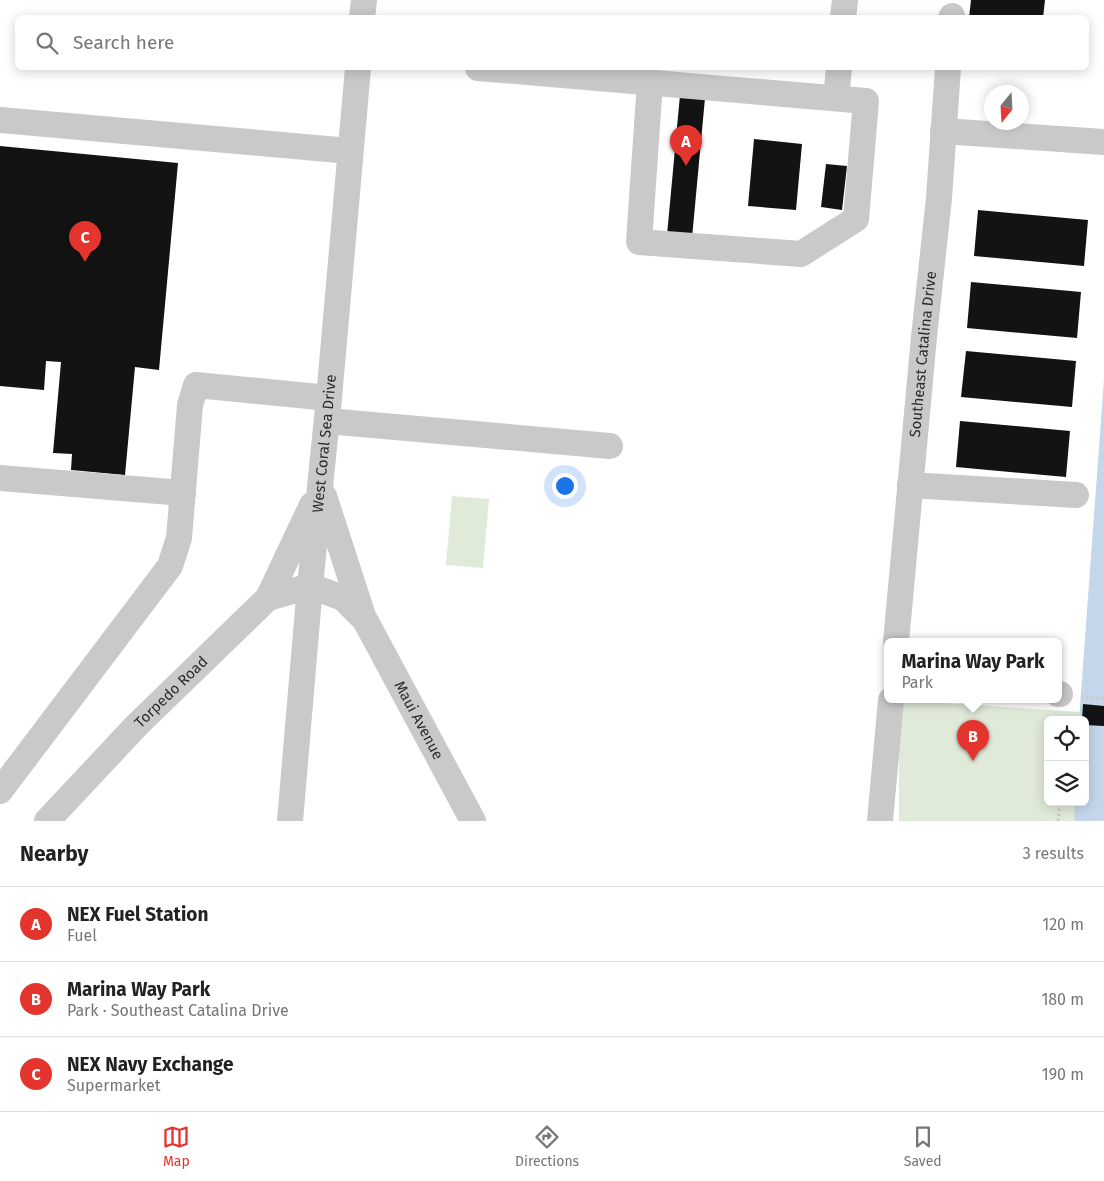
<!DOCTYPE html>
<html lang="en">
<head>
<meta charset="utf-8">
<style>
	:root { --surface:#fff; --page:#f2f2f2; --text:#222; --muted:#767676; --line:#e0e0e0; --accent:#e3352e }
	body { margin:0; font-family:"Fira Sans",sans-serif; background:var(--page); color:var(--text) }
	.controls { position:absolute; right:15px; bottom:15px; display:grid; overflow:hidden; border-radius:8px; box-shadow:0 2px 12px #0003 }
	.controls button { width:45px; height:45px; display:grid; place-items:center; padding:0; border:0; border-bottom:1px solid var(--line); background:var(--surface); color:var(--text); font:25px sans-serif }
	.compass { position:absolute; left:984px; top:85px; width:45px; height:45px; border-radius:50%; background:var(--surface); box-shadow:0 2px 12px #0003; rotate:198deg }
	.you { position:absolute; left:564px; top:485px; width:18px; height:18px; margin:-12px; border:4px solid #fff; border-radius:50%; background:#1a73e8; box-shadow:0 0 0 8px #1a73e833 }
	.badge { display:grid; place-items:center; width:32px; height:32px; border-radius:50%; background:var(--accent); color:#fff; font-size:16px; font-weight:700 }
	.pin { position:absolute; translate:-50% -41px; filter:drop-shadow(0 1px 2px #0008) }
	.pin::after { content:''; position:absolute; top:26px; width:18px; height:15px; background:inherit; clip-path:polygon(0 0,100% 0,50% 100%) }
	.popup { position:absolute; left:884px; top:638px; width:178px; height:65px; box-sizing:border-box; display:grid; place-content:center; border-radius:8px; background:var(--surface); filter:drop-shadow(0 1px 4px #0005); font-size:16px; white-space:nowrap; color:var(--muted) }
	.popup b { font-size:19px; color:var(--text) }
	.popup::after { content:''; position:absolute; left:50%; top:100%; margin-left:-10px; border:10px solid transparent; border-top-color:var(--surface) }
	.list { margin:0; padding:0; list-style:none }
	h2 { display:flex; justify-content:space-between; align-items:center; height:65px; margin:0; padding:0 20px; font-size:21px }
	h2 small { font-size:16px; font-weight:400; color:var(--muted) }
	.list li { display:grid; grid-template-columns:32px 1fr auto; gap:15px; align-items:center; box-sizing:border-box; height:75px; padding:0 20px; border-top:1px solid var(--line) }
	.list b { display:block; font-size:19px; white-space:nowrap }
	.list p { margin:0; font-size:16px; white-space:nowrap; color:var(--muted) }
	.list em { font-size:16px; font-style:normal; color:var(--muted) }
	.icon { flex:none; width:28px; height:28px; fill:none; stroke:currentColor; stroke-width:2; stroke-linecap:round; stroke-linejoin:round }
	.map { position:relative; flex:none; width:1104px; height:821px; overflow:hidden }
	.search { position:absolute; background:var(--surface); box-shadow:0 2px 12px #0003; left:15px; right:15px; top:15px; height:55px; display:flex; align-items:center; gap:12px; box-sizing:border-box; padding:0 18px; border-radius:8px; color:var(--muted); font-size:19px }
	.sheet { height:290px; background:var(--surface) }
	nav { display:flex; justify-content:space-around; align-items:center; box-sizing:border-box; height:70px; border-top:1px solid var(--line); background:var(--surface); font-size:14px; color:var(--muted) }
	nav a { display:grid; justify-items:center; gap:2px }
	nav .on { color:var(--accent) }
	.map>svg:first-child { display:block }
	.green { fill:#e0ead9 }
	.water { fill:#c4d7ea }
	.building { fill:#131313 }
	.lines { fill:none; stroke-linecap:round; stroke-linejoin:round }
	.path { stroke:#c9c9c9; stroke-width:3; stroke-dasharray:2.5 2.5; stroke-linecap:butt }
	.minor { stroke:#c9c9c9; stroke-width:26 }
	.labels { text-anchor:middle; stroke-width:5; stroke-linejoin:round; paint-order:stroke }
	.street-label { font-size:15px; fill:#2c2c2c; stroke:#fff }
</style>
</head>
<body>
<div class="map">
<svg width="1104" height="821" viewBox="0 0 1104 821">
	<rect width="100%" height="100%" fill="#fff"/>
	<g class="green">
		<path d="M452,496L489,499L483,568L446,565Z"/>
		<path d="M899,700L1080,712L1079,720H1048V802H1077L1076,821H899Z"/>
	</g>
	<path class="water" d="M1104,379V821H1074L1075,802H1085V720H1079Z"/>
	<g class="building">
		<path d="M971,0H1045L1043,18H969Z"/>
		<path d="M680,95L705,98L692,238L667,235Z"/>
		<path d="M754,139L802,144L796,210L748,206Z"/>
		<path d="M0,146L178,163L159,370L135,367L125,475L71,470L72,454L53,453L61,362L46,361L44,390L0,386Z"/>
		<path d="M826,164L847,166L842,210L821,207Z"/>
		<path d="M978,210L1088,220L1084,266L974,256Z"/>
		<path d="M971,282L1081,292L1077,338L967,328Z"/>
		<path d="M966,351L1076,361L1072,407L961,397Z"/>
		<path d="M960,421L1070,431L1066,477L956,467Z"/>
		<path d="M1083,704L1104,706V726L1085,725V720H1082Z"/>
	</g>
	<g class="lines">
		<g class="path">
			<path d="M1081,697L1104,699"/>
			<path d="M1058,821L1060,802"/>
		</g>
		<g class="minor">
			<path d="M362,18L364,0"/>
			<path d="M843,18L845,0"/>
			<path d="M951,18L952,16"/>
			<path d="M478,68L866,101L856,219L801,254L639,242L650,82"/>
			<path d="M836,98L839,68"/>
			<path d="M0,120L350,151"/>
			<path d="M943,131L1104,142"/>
			<path d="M327,421L610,446"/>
			<path d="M0,478L183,493"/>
			<path d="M910,485L1076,495"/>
			<path d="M324,496L363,616"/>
			<path id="s1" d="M310,586L343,598L365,620L473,821"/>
			<path d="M268,598L312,505"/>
			<path id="s2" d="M896,642L924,337L939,198L948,68"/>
			<path d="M1058,694H1060"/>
			<path d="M0,791L170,566L179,538L190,405L196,385L329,398"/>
			<path id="s3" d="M47,821L137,725L268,598L310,586"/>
			<path id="s4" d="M290,821L310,586L329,398L358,68"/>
			<path d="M880,821L891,700"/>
		</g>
	</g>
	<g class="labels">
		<g class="street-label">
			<text dy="5" stroke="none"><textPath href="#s2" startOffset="289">Southeast Catalina Drive</textPath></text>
			<text dy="5" stroke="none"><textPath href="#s4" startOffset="379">West Coral Sea Drive</textPath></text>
			<text dy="5" stroke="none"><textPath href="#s3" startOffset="179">Torpedo Road</textPath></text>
			<text dy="5" stroke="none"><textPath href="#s1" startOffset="180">Maui Avenue</textPath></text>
		</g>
	</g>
</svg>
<div class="controls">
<button><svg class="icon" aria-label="locate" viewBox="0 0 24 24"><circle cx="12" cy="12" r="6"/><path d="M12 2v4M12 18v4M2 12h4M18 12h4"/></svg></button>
<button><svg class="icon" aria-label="layers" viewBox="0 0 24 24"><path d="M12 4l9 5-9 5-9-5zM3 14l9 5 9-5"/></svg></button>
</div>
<svg class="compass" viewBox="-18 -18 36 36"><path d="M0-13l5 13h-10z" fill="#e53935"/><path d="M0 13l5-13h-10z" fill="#767676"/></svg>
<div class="you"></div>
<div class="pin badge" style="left:686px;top:166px">A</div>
<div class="pin badge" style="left:973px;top:761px">B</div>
<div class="popup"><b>Marina Way Park</b>Park</div>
<div class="pin badge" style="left:85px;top:262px">C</div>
<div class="search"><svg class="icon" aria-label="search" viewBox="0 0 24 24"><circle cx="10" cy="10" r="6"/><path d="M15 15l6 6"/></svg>Search here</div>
</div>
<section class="sheet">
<h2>Nearby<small>3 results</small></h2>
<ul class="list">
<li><span class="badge">A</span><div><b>NEX Fuel Station</b><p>Fuel</p></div><em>120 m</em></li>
<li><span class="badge">B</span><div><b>Marina Way Park</b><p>Park · Southeast Catalina Drive</p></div><em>180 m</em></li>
<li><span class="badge">C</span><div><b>NEX Navy Exchange</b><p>Supermarket</p></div><em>190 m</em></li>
</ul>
</section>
<nav>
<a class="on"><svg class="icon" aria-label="map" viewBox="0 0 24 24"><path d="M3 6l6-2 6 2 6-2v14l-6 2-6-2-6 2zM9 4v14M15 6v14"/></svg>Map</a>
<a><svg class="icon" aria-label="directions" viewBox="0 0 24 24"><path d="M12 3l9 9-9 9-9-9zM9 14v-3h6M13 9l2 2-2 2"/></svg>Directions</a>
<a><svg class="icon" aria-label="saved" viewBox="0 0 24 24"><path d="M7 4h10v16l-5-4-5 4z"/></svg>Saved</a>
</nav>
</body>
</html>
